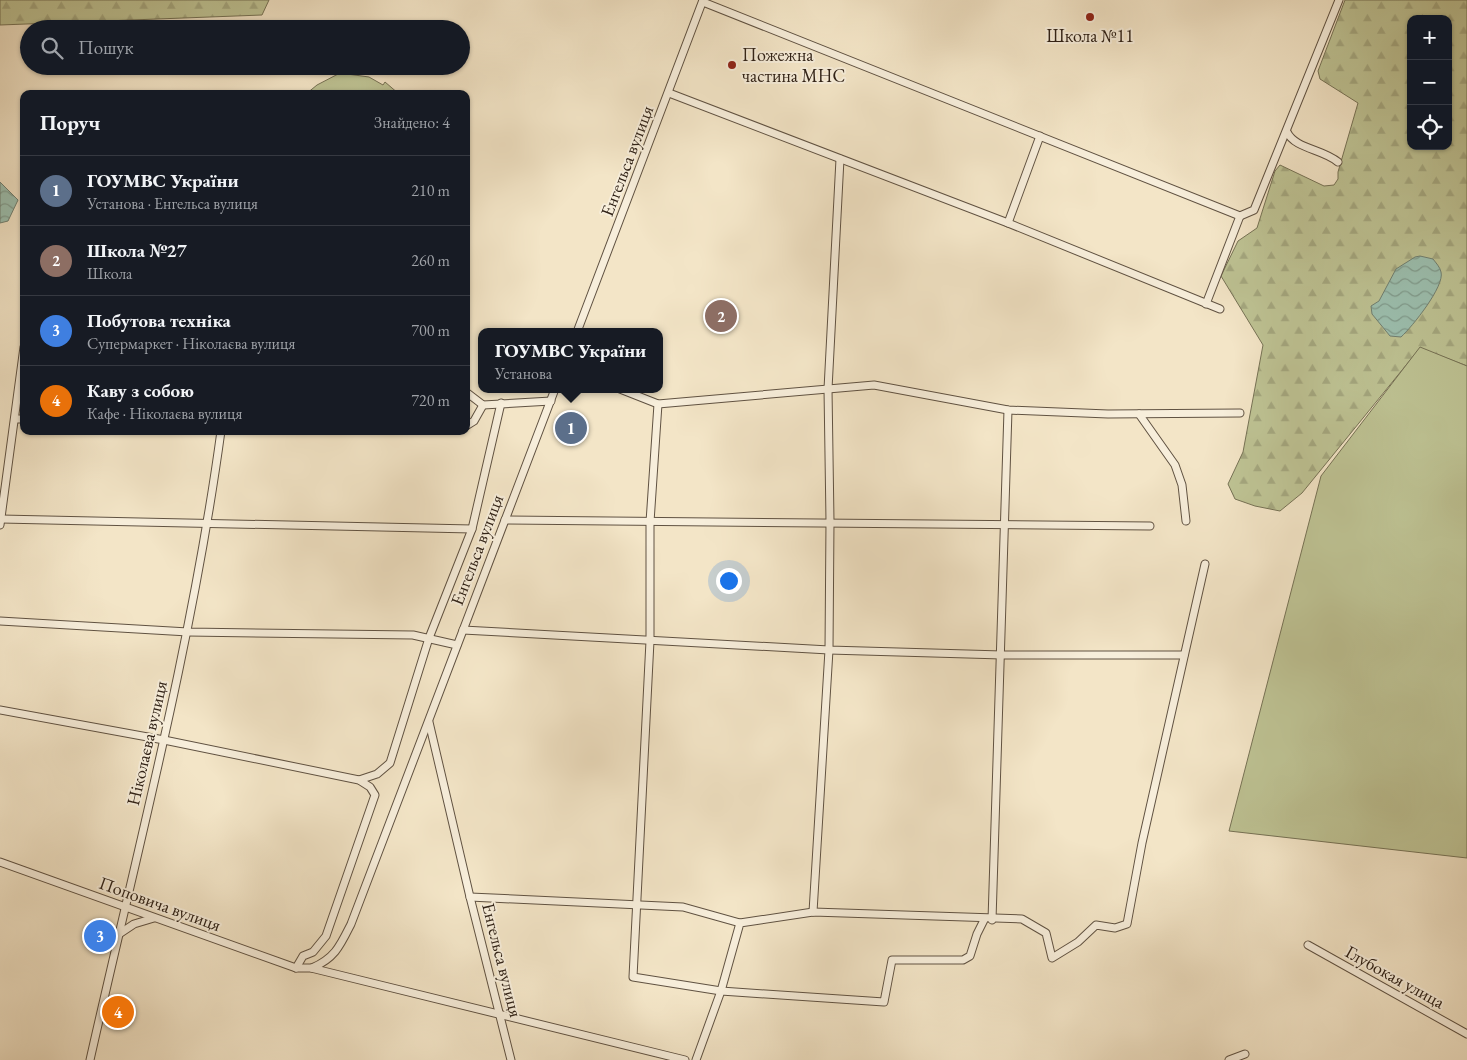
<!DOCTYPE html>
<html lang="uk">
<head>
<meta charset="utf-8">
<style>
	:root { --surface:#171b24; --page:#20242c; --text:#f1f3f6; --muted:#9ea1a6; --line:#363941; --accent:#c59692 }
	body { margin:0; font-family:"EB Garamond",serif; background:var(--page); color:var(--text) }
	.controls { position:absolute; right:15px; top:15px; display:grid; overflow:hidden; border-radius:10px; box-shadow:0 1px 4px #0004 }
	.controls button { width:45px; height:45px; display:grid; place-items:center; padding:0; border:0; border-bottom:1px solid var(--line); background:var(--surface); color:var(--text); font:25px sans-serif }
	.you { position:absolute; left:728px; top:580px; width:18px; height:18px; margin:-12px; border:4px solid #fff; border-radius:50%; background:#1a73e8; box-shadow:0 0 0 8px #1a73e833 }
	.badge { display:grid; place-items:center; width:32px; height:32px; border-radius:50%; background:var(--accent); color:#fff; font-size:16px; font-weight:700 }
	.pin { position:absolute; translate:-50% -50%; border:2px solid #fff; box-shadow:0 1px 5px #0006 }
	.popup { position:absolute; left:478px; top:328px; width:185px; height:65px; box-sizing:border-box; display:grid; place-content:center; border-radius:10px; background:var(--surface); filter:drop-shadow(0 1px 4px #0005); font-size:16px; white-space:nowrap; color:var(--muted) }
	.popup b { font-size:19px; color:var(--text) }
	.popup::after { content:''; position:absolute; left:50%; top:100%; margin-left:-10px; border:10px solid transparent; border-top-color:var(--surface) }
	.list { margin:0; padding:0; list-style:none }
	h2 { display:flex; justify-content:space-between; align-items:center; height:65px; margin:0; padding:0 20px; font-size:21px }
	h2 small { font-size:16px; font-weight:400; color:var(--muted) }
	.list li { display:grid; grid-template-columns:32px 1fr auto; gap:15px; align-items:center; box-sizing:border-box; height:70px; padding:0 20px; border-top:1px solid var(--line) }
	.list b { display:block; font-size:19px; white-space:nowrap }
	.list p { margin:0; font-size:16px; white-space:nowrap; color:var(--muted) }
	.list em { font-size:16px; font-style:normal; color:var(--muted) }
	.icon { flex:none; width:28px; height:28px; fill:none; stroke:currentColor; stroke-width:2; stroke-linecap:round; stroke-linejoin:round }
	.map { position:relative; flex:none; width:1467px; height:1060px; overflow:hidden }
	.search { position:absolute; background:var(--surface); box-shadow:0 1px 4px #0004; left:20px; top:20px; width:450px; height:55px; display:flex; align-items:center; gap:12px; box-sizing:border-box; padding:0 18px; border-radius:28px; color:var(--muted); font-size:19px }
	.panel { position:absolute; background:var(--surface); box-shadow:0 1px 4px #0004; left:20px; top:90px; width:450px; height:345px; border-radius:10px }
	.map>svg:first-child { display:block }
	.forest { fill:url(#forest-firs); stroke:#767255; fill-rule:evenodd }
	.green { fill:#bec394; stroke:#767255 }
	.water { fill:url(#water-waves); stroke:#708072 }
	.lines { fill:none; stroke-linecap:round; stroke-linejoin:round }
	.minor-casing { stroke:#605242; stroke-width:9 }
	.minor { stroke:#f7eedb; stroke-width:7 }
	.poi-dot { fill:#8f2418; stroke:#f7eedb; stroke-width:2 }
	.labels { text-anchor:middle; stroke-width:4; stroke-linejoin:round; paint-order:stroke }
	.poi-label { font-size:18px; fill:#2f2116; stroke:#f7eedb }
	.street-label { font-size:18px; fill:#2f2116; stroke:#f7eedb }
</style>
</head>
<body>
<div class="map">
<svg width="1467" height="1060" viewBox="0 0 1467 1060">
	<defs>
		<pattern id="forest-firs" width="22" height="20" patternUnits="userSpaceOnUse" patternTransform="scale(1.25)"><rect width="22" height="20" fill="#bec394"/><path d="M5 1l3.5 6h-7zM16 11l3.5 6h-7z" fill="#a4a77f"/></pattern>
		<pattern id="water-waves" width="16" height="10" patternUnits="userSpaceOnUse" patternTransform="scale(1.25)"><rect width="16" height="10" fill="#9cc0b0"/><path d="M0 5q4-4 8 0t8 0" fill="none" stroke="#809c8e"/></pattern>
	</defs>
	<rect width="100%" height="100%" fill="#f3e5c7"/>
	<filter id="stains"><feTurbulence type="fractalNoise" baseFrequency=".004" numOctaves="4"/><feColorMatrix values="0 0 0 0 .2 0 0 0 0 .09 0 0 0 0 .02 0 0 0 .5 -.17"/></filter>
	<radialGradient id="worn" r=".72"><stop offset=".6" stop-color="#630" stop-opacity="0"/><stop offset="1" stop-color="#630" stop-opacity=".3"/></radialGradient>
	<g class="forest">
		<path d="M0,0H269L262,15L0,25Z"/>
		<path d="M1345,0H1467V366L1420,348L1302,493L1280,511L1255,506L1235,499L1228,484L1243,452L1263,345L1221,276L1238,241L1257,228L1275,171L1280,165L1324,186L1334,185L1338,179V172L1358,103L1320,79L1318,71ZM1411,19H1448V146H1411Z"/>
	</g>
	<g class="green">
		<path d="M340,73L369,77L383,85L385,82L399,94H306L317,85Z"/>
		<path d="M1420,347L1467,366V858L1229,831L1321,476Z"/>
	</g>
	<g class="water">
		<path d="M0,182L18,200L8,221L0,223Z"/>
		<path d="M1420,256L1433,259C1436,263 1440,267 1441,272C1445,286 1412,327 1401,337L1390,336L1372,314L1371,306L1379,301L1396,269L1415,257Z"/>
	</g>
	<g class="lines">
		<g class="minor-casing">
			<g id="minor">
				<path d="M703,2L1240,216L1254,210L1339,0"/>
				<path d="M669,93L1008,223L1220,309"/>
				<path d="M1287,132C1295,149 1323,149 1338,162"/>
				<path d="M1008,223L1040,136"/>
				<path d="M1206,304L1240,216"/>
				<path d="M577,332L703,0"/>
				<path d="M620,389L658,404L874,385L1008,410L1108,414L1240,413"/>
				<path d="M466,392L483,405L551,401"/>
				<path d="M658,404L650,522V641L633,977L721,991L884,1002L892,960H963L970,956L977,934L984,920"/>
				<path d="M1139,414L1175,465L1182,485L1186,521"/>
				<path d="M15,419H24"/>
				<path d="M466,426L474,421L483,405"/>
				<path d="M1,519L472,529"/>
				<path d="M505,520L1150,526"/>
				<path d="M0,525L24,347"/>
				<path d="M0,621L188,632L413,635L457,645"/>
				<path d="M463,630L829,650L1002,655H1184"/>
				<path d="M0,710L164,740L359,780L370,787L375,795L326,936L313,952L303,956L296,968"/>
				<path d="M429,722L470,897L511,1060"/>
				<path d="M359,780L377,774L390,763L429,638L472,529L501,403"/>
				<path d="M0,862L296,968H311L685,1060"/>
				<path d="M470,897L683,907L740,923"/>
				<path d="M813,912L829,650L830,521L828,389L840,159"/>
				<path d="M992,920L1008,410"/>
				<path d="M119,934L134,924L154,918"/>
				<path d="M1308,945L1467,1034"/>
				<path d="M312,968C335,958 340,946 351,924L555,389"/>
				<path d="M90,1060C137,851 192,644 221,431"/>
				<path d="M696,1060L721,991L740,923L813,912L1022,919L1046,933L1052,958L1078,942L1096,925L1115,928L1127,924L1142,843L1205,564"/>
				<path d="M1229,1060L1245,1054"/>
			</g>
		</g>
		<use href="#minor" class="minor"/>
	</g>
	<g class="poi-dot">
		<circle cx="1090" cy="17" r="5"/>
		<circle cx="732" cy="65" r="5"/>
	</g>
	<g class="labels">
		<g class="poi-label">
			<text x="1090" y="42">Школа №11</text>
			<text x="742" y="61" text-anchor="start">Пожежна<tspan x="742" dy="21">частина МНС</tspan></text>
		</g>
		<g class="street-label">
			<text transform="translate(627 161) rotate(-69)" y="6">Енгельса вулиця</text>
			<text transform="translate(477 550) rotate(-69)" y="6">Енгельса вулиця</text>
			<text transform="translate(147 743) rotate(-77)" y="6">Ніколаєва вулиця</text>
			<text transform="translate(160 904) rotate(20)" y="6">Поповича вулиця</text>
			<text transform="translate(502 960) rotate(76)" y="6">Енгельса вулиця</text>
			<text transform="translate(1395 977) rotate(29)" y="6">Глубокая улица</text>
		</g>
	</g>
	<rect width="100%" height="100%" filter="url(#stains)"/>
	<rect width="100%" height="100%" fill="url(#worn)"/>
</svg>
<div class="controls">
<button>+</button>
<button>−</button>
<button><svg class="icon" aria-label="locate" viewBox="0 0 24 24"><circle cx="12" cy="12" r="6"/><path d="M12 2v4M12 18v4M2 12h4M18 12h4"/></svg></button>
</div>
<div class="you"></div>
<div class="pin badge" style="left:571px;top:428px;background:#5c6f8a">1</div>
<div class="popup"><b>ГОУМВС України</b>Установа</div>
<div class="pin badge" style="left:721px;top:316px;background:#8d6e63">2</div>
<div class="pin badge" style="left:100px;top:936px;background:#3f7fe0">3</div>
<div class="pin badge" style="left:118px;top:1012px;background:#e8710a">4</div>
<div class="search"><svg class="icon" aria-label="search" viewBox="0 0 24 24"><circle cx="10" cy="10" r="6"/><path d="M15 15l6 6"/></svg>Пошук</div>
<section class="panel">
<h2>Поруч<small>Знайдено: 4</small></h2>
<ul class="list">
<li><span class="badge" style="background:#5c6f8a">1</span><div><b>ГОУМВС України</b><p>Установа · Енгельса вулиця</p></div><em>210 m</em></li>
<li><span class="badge" style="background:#8d6e63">2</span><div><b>Школа №27</b><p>Школа</p></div><em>260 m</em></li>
<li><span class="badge" style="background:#3f7fe0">3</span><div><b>Побутова техніка</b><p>Супермаркет · Ніколаєва вулиця</p></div><em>700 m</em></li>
<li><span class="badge" style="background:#e8710a">4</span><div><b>Каву з собою</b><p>Кафе · Ніколаєва вулиця</p></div><em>720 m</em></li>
</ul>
</section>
</div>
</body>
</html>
